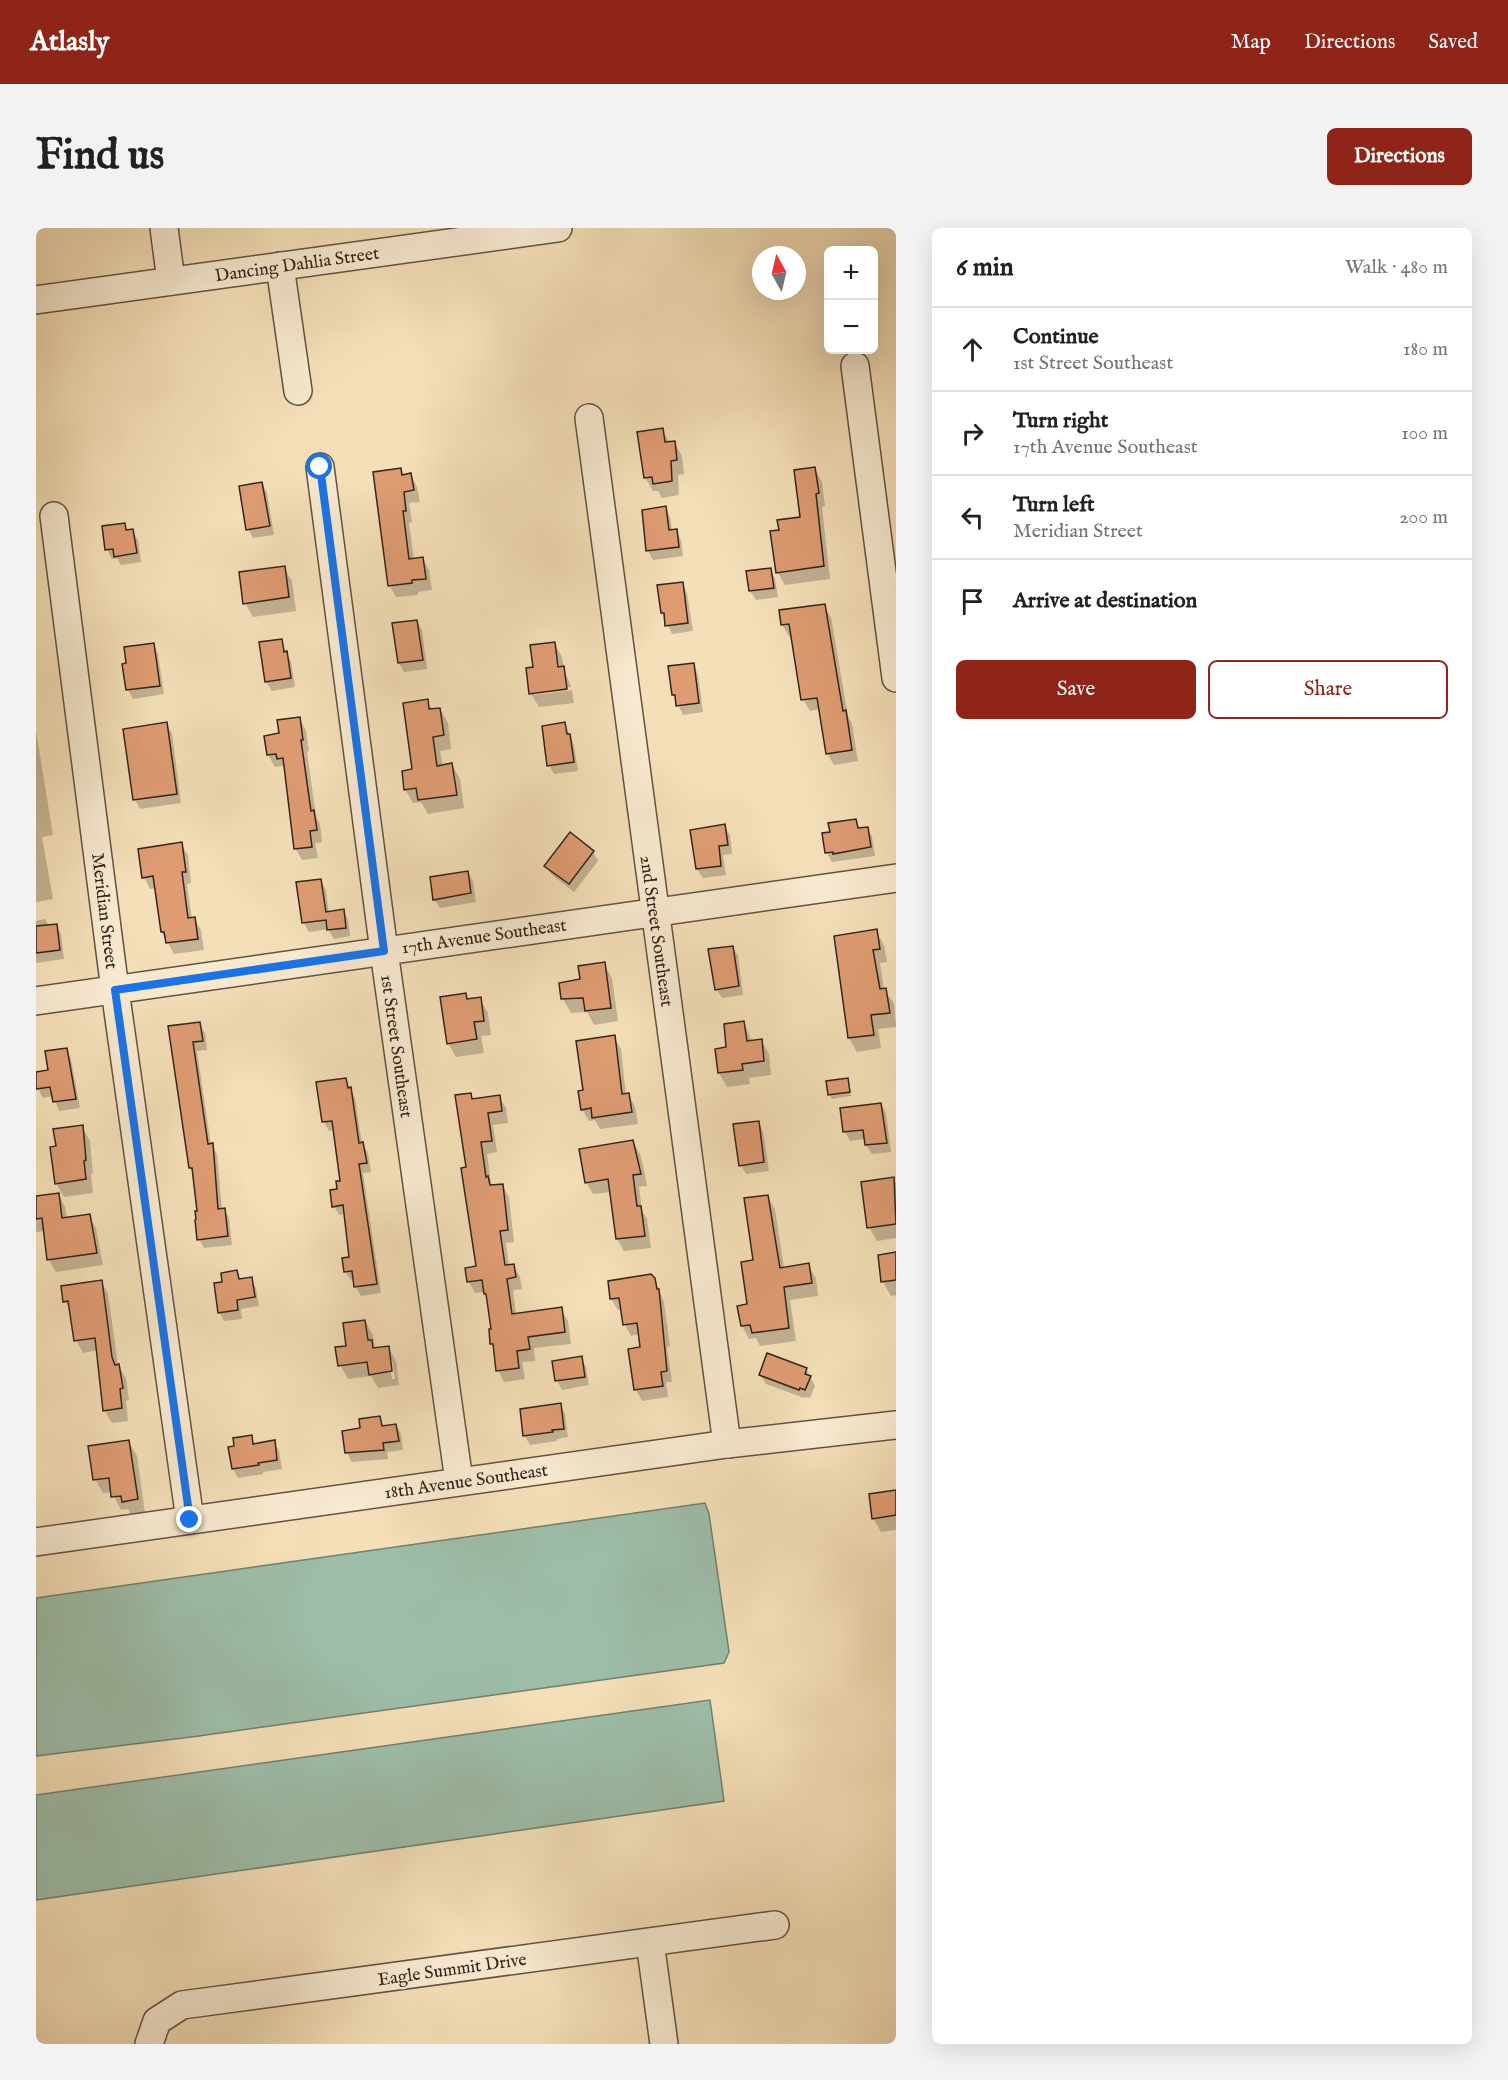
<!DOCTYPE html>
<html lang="en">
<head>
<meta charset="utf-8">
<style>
	:root { --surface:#fff; --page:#f2f2f2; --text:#202124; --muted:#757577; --line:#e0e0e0; --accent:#8f2418 }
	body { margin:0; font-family:"IM FELL English",serif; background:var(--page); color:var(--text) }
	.controls { position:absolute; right:18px; top:18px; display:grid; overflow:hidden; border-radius:9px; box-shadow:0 6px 24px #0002 }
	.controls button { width:54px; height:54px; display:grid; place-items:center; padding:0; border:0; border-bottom:2px solid var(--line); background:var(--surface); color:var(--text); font:30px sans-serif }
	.compass { position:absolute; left:716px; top:18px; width:54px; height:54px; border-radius:50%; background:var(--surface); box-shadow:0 6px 24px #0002; rotate:352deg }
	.stop { position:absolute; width:18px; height:18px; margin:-14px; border:4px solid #1a73e8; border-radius:50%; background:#fff }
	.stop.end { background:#1a73e8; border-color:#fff; box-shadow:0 2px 6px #0008 }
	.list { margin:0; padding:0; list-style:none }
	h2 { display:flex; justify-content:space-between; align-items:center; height:78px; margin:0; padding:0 24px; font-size:26px }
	h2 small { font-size:20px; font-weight:400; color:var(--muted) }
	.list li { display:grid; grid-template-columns:39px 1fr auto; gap:18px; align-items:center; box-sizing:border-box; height:84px; padding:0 24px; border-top:2px solid var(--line) }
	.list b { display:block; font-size:22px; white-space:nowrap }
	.list p { margin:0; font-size:20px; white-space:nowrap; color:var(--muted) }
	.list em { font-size:20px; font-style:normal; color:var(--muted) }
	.actions { display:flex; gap:12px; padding:18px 24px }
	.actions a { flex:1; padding:14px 0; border:2px solid var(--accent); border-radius:9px; text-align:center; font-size:21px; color:var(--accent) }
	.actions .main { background:var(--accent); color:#fff }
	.icon { flex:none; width:33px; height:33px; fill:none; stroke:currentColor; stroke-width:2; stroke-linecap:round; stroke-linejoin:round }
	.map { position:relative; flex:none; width:860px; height:1816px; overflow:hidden; border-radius:9px }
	header { display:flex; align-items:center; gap:36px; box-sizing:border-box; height:84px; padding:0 30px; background:var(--accent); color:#fff }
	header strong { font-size:28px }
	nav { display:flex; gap:33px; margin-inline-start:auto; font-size:21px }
	.intro { display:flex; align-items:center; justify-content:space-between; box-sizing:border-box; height:144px; padding:0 36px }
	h1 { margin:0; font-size:42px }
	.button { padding:15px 27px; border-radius:9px; background:var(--accent); color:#fff; font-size:21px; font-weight:700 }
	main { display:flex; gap:36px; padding:0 36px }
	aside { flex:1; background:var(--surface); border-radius:9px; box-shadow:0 6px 24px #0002 }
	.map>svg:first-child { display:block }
	.water { fill:#9dbda9; stroke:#727f70; stroke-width:1.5 }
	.shadow { fill:#0003; fill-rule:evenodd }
	.building { fill:#df9c73; stroke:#32231b; stroke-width:1.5 }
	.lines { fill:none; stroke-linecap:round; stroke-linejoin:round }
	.minor-casing { stroke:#625242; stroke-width:30 }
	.minor { stroke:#f8ead1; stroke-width:27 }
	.route { stroke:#1a73e8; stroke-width:8 }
	.labels { text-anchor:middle; stroke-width:4.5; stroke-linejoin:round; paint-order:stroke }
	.street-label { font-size:18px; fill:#32231b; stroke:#f8ead1 }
</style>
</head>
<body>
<header>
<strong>Atlasly</strong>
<nav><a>Map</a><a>Directions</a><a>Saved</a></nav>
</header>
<div class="intro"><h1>Find us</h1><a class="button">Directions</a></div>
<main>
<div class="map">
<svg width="860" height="1816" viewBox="0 0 860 1816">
	<rect width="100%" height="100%" fill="#f4dfb8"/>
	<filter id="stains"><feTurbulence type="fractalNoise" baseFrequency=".00333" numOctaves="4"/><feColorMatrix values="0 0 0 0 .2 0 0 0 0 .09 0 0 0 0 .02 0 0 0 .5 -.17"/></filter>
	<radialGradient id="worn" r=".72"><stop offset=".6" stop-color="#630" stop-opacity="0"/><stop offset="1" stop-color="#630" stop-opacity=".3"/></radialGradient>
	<g class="water">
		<path d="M669,1275L673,1286L693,1424L688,1435L163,1508L0,1528V1370Z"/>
		<path d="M674,1472L688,1573L0,1672V1567Z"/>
	</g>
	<g class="shadow">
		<path d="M626,202L634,215L638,214L646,228L648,246L642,247L643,267L626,270L622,263H617L609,249Z"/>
		<path d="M779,241L786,254L789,278L786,279L794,351L749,357L742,345L766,290Z"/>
		<path d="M364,242L368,248L375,247L381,259L384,274L373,275L376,294L373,295L378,332L387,331L393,342L396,362L382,364V367L360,369L354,358Z"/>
		<path d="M226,255L231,265L238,307L217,310L212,301Z"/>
		<path d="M629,280L634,289L636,303H640L645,312L647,328L617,332L612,323L607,283Z"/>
		<path d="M88,296L92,303H96L102,312L105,334L85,337L81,330L76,331L71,322L67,299Z"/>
		<path d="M248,340L256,353L260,383L217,389L209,375Z"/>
		<path d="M734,341L739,351L742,369L720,372L714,363L712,344Z"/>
		<path d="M646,356L651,365L657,403L636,406L626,385Z"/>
		<path d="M788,378L795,389L812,488L816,496L822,533L798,537L791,525L785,481L774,483L767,471L756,408H753L746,397Z"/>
		<path d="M381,393L386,402L391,441L368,444L363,435L358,396Z"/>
		<path d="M245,413L255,434L259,459L236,463L230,454Z"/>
		<path d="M518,415L526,429L528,441L535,459L498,464V467L536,462L538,475L503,479L495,466L499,441Z"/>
		<path d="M117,417L122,426L128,466L97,471L92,462Z"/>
		<path d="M657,436L662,446L667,484L647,487L637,467Z"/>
		<path d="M391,473L397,482L404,481L412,495L415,521L404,523L407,538L416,537L424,551L428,580L392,586L385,574L377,575L369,561L378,542Z"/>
		<path d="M263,490L270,502L273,523L271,524L280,588L284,596L286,614L279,615L282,630L266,632L260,621L249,542L247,538L239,539L232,527Z"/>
		<path d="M130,496L136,505L145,575L104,581L99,572Z"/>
		<path d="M529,496L538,517L542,543L518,546L513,537Z"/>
		<path d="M0,503L17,607L6,609L17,671L0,674Z"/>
		<path d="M820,593L824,601L831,600L836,609L839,628L796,634L791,625L788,606L795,605Z"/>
		<path d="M688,598L694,607L696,626L687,627L690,647L667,650L661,641L656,603Z"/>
		<path d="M145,616L152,627L155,655L151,656L156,691L158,690L165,702L168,722L138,726L126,704L120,660L114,661L108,649Z"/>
		<path d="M557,624L562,633L538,664L516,647L510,638Z"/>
		<path d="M432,644L437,653L440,674L404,680L398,671Z"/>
		<path d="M285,653L290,662L293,685L307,683L312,692L314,708L298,711L292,701L273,704L268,695Z"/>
		<path d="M9,691L13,698L20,697L25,706L28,731L0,735V693Z"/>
		<path d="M840,703L848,717L851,734L844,735L848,762L858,775L860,799L842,801L845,820L821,824L813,810Z"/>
		<path d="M697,719L702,728L707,767L686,770L680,761Z"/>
		<path d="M568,736L576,750L582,793L558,797L551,784L535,785L527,771L546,752Z"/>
		<path d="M429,767L433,773L444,771L452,785L455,807L445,808L448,825L420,829L412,815Z"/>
		<path d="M708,795L716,813L725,812L733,826L735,847L713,850L714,856L691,859L683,845L692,821Z"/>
		<path d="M163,796L169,805L171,822L161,823L175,917L181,926L186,982L188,981L193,990L196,1017L168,1020L163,1011V984L158,946L154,940L133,800Z"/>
		<path d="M578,809L585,821L590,867H593L599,879L602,896L564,901L559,892L553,893L546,881L549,864Z"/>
		<path d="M30,822L35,831L44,880L23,883L17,868L7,870L2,861L0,846L13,844Z"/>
		<path d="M309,851L319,870L326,916L332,925L335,944L327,945L345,1065L325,1068L320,1059L318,1052H315L309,1043L315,1030L309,986L303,987L298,978L306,954L299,902L293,903L288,894Z"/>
		<path d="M811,851L815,868L796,871L794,867Z"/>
		<path d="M434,866L437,872L463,869L470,880L472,895L457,897L461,924L451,926L455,956L456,958L466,957L473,969L478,1014L470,1015L473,1038L477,1037L484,1049L486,1061L477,1062L480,1087L525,1081L532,1093L535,1116L498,1120L499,1133L486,1134L489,1151L468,1154L462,1142L459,1121L456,1116L457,1102L452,1071L449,1064L439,1065L433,1054L430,1041L442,1039L432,940Z"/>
		<path d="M845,876L850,885L855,924L836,926L830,917L829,911L814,913L809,904L805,882Z"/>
		<path d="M722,894L727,903L733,943L710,946L705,937Z"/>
		<path d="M46,899L54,913L57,946H55L57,965L28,969L20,955L21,920Z"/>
		<path d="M597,914L604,926L608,941L611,958L603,959L606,983L611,991L615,1020L588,1023L581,1011L575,964L557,966L550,954Z"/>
		<path d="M857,951L860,955V1010L841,1013L833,999Z"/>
		<path d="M22,966L29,979L31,991L53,988L60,1000L67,1037L20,1044L13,1032L9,1003L0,1004V970Z"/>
		<path d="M731,968L739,981L748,1040L772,1037L780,1050L782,1068L754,1072L760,1113L724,1118L720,1110L713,1111L706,1098L713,1078L719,1033Z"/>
		<path d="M860,1026V1070L859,1067L855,1068L847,1054Z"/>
		<path d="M200,1044L205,1052L215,1051L220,1060L223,1078L205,1081L206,1091L188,1093L183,1084L188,1055Z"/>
		<path d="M618,1051L628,1074L634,1118L631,1119L636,1154H630L632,1169L606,1173L600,1162L606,1121L604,1106L595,1108L589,1097L586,1081L582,1082L575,1071L573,1054Z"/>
		<path d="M65,1053L72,1066L82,1137L90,1150L93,1172L90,1173L92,1193L76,1195L69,1183L62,1122L47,1125L40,1112L36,1085L29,1073Z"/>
		<path d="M329,1093L337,1107L339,1121L352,1119L360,1133L363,1157L342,1160L335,1148L312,1151L304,1137L312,1119ZM353,1132H356L359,1151H356Z"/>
		<path d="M545,1130L550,1139L553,1157L526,1162L521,1152Z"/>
		<path d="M770,1141L779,1158L774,1170L769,1169L768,1170L730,1156L724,1147Z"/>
		<path d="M524,1177L529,1186L532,1209L521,1211V1213L494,1217L489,1208Z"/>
		<path d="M343,1190L348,1199L360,1197L365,1206L367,1222L351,1224L352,1231L316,1234L311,1225L326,1202Z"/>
		<path d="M215,1209L220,1217L238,1214L243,1223L246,1241L227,1244V1246L202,1250L197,1241Z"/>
		<path d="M93,1214L101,1228L109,1285L95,1287L92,1281L85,1282L76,1264L67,1265L59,1251Z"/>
		<path d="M860,1262V1302L845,1304L837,1290Z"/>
	</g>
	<g class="building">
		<path d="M627,200L629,214L639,213L641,232L635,233L636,253L617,256L616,249L608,250L601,204Z"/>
		<path d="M779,239L783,265L780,266L788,338L740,345L734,303L743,302L741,292L764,289L758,242Z"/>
		<path d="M365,240L366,247L375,245L378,262L368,264L370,283H367L373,331L387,329L390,351L376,352V355L352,358L337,244Z"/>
		<path d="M226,254L234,298L210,302L203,258Z"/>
		<path d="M630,278L633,302L641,301L643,319L610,323L606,282Z"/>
		<path d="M89,295L90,302L97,301L101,325L78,329L77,321L69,322L66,298Z"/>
		<path d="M249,338L253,369L207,376L203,344Z"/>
		<path d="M735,340L738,360L713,363L710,343Z"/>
		<path d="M647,354L652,395L629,398L628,385H625L621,357Z"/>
		<path d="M789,376L807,483L810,482L816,522L790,526L781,470L765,472L753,396L745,397L743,382Z"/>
		<path d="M381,392L387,432L362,435L356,395Z"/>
		<path d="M246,411L248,424L251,423L255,450L229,454L223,414Z"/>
		<path d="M519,414L522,439L528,438L531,461L493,466L490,440L497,439L494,417Z"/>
		<path d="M118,415L124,458L90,462L86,436L90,435L88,419Z"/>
		<path d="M658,435L663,475L640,478L639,467H636L632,438Z"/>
		<path d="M392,471L393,481L404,480L408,507L397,509L401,538L416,535L421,567L382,572L380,560L368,562L366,543L376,541L367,475Z"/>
		<path d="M264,489L267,512H265L275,583L278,582L281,602L274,603L276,619L258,621L247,530L241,531L240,526L231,527L228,508L243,505L241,492Z"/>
		<path d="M131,494L141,566L97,572L87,501Z"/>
		<path d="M529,494L531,506H534L538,534L511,538L506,498Z"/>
		<path d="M820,591L822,600L832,599L835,619L797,626V624L789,625L786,605L794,604L792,595Z"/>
		<path d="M689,596L692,617L683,618L685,638L660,641L654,602Z"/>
		<path d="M534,604L558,623L533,656L508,638Z"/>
		<path d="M146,614L150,644H146L152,690L159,689L162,711L130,715L128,704H125L117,648L106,650L102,621Z"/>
		<path d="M432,643L435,665L397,672L394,649Z"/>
		<path d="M285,651L290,684L308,681L310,700L291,702L290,692L266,695L260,654Z"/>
		<path d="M21,696L24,722L0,725V698Z"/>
		<path d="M841,701L844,721L837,722L844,761L850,760L854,785L835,787L838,807L812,810L798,708Z"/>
		<path d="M697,718L703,758L679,762L672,721Z"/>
		<path d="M569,734L575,780L549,783L547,770L525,771L523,755L544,751L542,738Z"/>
		<path d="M430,765L431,771L445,769L448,793L438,794L441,811L411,816L404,769Z"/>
		<path d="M708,793L711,813L726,811L728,833L706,836L707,842L682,845L679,821L690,819L688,796Z"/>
		<path d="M164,794L167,813L157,814L172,916L177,915L182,981L189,980L192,1008L161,1012L159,992L160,991L159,983H161L156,940H153L132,798Z"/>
		<path d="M579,807L586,866L593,865L596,884L556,890L555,880L545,882L542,863L547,862L540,813Z"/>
		<path d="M31,820L40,871L17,874L14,859L0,861V844L12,842L9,823Z"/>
		<path d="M310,850L312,860L315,859L323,915L327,914L331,935L323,936L341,1056L318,1059L316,1043L308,1044L306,1030L313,1029L307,977L296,979L294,962L301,961L300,953H304L296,893L286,894L280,854Z"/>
		<path d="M812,850L814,864L792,867L790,853Z"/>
		<path d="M435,865L436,871L464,867L466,883L452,885L456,913L445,914L450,949L452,948L454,957L467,956L472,1002L464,1003L469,1037L478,1036L480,1049L471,1051L476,1086L526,1079L529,1104L492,1109L494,1121L481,1123L483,1140L460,1143L457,1116H454L453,1101H455L450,1066H448L446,1052L431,1054L429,1040L440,1038L425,940L430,939L419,867Z"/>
		<path d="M845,875L851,915L829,917L827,902L807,904L804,880Z"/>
		<path d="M723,893L728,934L703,938L697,896Z"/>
		<path d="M47,897L50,932L48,933L50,951L19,956L14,919L20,918L17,901Z"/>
		<path d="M597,912L605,946L597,947L601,978H605L609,1008L580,1011L572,951L549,955L543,921Z"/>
		<path d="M858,949L860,996L831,1000L825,954Z"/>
		<path d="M23,965L26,990L54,986L61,1025L11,1032L6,990L0,991V968Z"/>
		<path d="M732,967L744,1040L773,1035L776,1055L748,1059L753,1100L716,1105L714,1097L705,1098L701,1078L711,1076L705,1034L717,1032L708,970Z"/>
		<path d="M860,1024V1052L845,1054L842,1027Z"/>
		<path d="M201,1042L203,1051L216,1049L219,1069L201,1072L202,1082L182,1085L178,1055L186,1054L185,1045Z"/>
		<path d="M615,1046L619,1050L621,1061H623L631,1143L625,1144L627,1158L598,1162L592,1121L604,1119L601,1095L587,1097L583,1070L574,1071L572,1053Z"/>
		<path d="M66,1052L76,1129L79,1137L83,1136L87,1160L84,1161L86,1180L67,1183L59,1110L38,1113L32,1073L27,1074L25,1058Z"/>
		<path d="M329,1092L332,1112H336L337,1120L353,1118L356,1143L333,1147L331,1134L302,1138L299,1119L310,1118L307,1095Z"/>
		<path d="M731,1125L771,1140L769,1146L775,1148L769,1162L764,1160L763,1162L723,1147Z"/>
		<path d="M546,1128L549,1149L519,1153L516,1133Z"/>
		<path d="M525,1175L528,1201L516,1202L517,1204L487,1208L484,1181Z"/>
		<path d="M344,1188L346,1198L360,1196L363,1213L347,1215L348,1222L309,1225L306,1203L324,1200L323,1191Z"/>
		<path d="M216,1207L217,1216L239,1212L241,1232L222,1235L223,1237L196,1241L192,1219L198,1218L197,1210Z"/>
		<path d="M93,1212L102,1271L86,1274L85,1268L75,1269L73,1250L57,1252L52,1218Z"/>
		<path d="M860,1262V1287L836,1291L833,1266Z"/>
	</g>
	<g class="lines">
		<g class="minor-casing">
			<g id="minor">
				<path d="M128,0L135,53"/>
				<path d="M244,38L262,163"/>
				<path d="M0,72L522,0"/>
				<path d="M819,138L860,450"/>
				<path d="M553,190L691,1216"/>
				<path d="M284,239L348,723L423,1253"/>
				<path d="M18,288L79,762L154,1292"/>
				<path d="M0,773L860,650"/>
				<path d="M0,1314L691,1216L860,1197"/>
				<path d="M614,1714L628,1816"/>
				<path d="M113,1816L121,1793L146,1777L739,1697"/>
			</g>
		</g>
		<use href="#minor" class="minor"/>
	</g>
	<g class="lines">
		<path class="route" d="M154,1292L79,762L348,723L284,239"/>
	</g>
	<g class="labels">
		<g class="street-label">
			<text transform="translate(261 36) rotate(-8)" y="6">Dancing Dahlia Street</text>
			<text transform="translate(69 683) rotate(83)" y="6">Meridian Street</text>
			<text transform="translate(621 703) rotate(82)" y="6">2nd Street Southeast</text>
			<text transform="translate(448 708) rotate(-8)" y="6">17th Avenue Southeast</text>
			<text transform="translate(361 818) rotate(82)" y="6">1st Street Southeast</text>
			<text transform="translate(430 1253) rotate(-8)" y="6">18th Avenue Southeast</text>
			<text transform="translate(416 1741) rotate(-8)" y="6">Eagle Summit Drive</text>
		</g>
	</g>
	<rect width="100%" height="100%" filter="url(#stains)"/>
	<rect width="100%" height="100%" fill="url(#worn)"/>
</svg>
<div class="controls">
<button>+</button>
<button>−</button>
</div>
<svg class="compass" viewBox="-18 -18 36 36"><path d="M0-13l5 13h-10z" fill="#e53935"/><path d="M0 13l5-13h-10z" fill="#757577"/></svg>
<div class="stop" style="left:284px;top:239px"></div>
<div class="stop end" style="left:154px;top:1292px"></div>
</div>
<aside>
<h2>6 min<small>Walk · 480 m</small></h2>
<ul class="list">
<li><svg class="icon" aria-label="ahead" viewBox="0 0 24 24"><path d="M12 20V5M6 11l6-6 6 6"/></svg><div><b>Continue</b><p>1st Street Southeast</p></div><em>180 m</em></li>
<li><svg class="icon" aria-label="right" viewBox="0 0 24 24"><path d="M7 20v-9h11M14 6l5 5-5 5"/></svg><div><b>Turn right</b><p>17th Avenue Southeast</p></div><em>100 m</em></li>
<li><svg class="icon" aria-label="left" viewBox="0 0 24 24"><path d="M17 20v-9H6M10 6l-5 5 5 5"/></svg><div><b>Turn left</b><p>Meridian Street</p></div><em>200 m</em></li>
<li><svg class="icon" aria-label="arrive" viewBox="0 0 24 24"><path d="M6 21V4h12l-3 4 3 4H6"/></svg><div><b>Arrive at destination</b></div></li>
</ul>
<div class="actions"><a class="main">Save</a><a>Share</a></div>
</aside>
</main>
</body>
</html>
